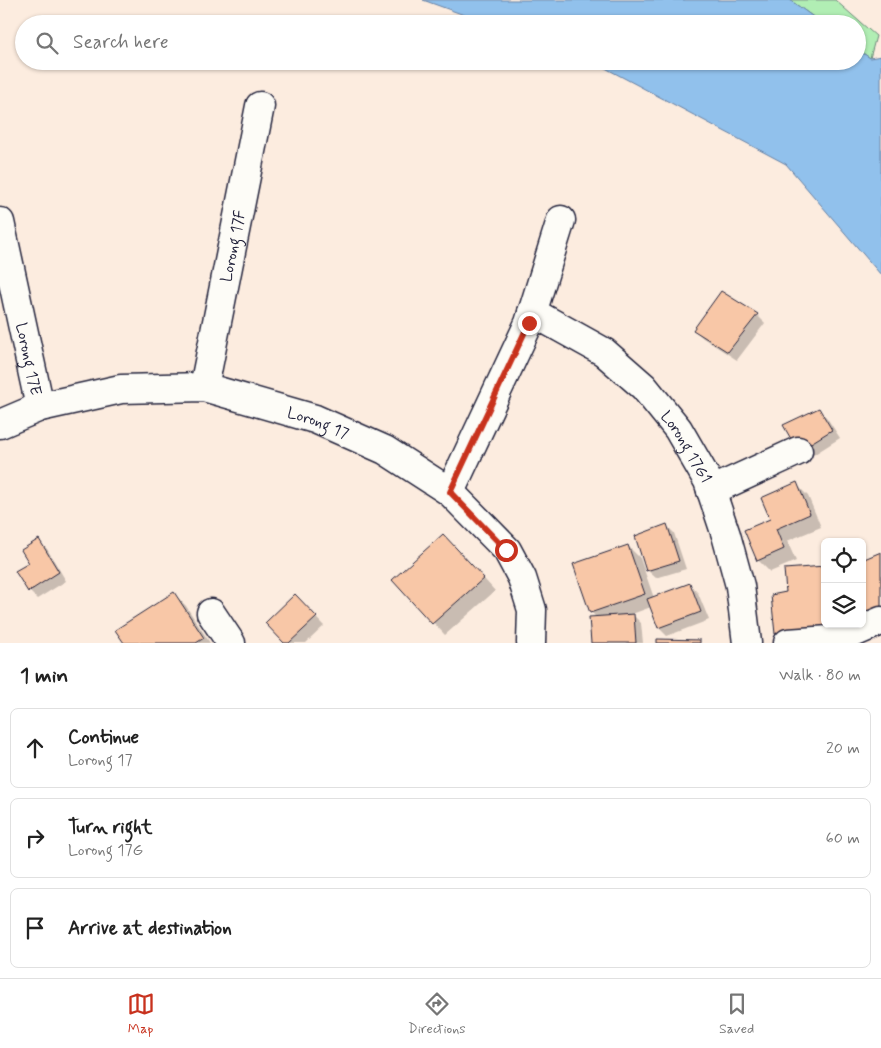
<!DOCTYPE html>
<html lang="en">
<head>
<meta charset="utf-8">
<style>
	:root { --surface:#fff; --page:#f2f2f2; --text:#222; --muted:#767676; --line:#e0e0e0; --accent:#c8321e }
	body { margin:0; font-family:Mynerve,sans-serif; background:var(--page); color:var(--text) }
	.controls { position:absolute; right:15px; bottom:15px; display:grid; overflow:hidden; border-radius:8px; box-shadow:0 1px 4px #0004 }
	.controls button { width:45px; height:45px; display:grid; place-items:center; padding:0; border:0; border-bottom:1px solid var(--line); background:var(--surface); color:var(--text); font:25px sans-serif }
	.stop { position:absolute; width:15px; height:15px; margin:-11px; border:4px solid #c8321e; border-radius:50%; background:#fff }
	.stop.end { background:#c8321e; border-color:#fff; box-shadow:0 1px 5px #0008 }
	.list { margin:0; padding:0; list-style:none }
	h2 { display:flex; justify-content:space-between; align-items:center; height:65px; margin:0; padding:0 20px; font-size:21px }
	h2 small { font-size:16px; font-weight:400; color:var(--muted) }
	.list li { display:grid; grid-template-columns:32px 1fr auto; gap:15px; align-items:center; box-sizing:border-box; height:80px; margin:0 10px 10px; padding:0 10px; border:1px solid var(--line); border-radius:8px }
	.list b { display:block; font-size:19px; white-space:nowrap }
	.list p { margin:0; font-size:16px; white-space:nowrap; color:var(--muted) }
	.list em { font-size:16px; font-style:normal; color:var(--muted) }
	.icon { flex:none; width:28px; height:28px; fill:none; stroke:currentColor; stroke-width:2; stroke-linecap:round; stroke-linejoin:round }
	.map { position:relative; flex:none; width:881px; height:643px; overflow:hidden }
	.search { position:absolute; background:var(--surface); box-shadow:0 1px 4px #0004; left:15px; right:15px; top:15px; height:55px; display:flex; align-items:center; gap:12px; box-sizing:border-box; padding:0 18px; border-radius:28px; color:var(--muted); font-size:19px }
	.sheet { height:335px; background:var(--surface) }
	nav { display:flex; justify-content:space-around; align-items:center; box-sizing:border-box; height:70px; border-top:1px solid var(--line); background:var(--surface); font-size:14px; color:var(--muted) }
	nav a { display:grid; justify-items:center; gap:2px }
	nav .on { color:var(--accent) }
	.map>svg:first-child { display:block }
	.green { fill:#b1eeb4; stroke:#6a8878 }
	.water { fill:#91c1ec; stroke:#6581a5 }
	.shadow { fill:#0003 }
	.building { fill:#f8c7a7; stroke:#22223b }
	.lines { fill:none; stroke-linecap:round; stroke-linejoin:round }
	.minor-casing { stroke:#22223b; stroke-width:31 }
	.minor { stroke:#fdfcf7; stroke-width:28 }
	.route { stroke:#c8321e; stroke-width:6 }
	.labels { text-anchor:middle; stroke-width:4; stroke-linejoin:round; paint-order:stroke }
	.street-label { font-size:16px; fill:#22223b; stroke:#fdfcf7 }
</style>
</head>
<body>
<div class="map">
<svg width="881" height="643" viewBox="0 0 881 643">
	<rect width="100%" height="100%" fill="#fcecdf"/>
	<filter id="ink" filterUnits="userSpaceOnUse"><feTurbulence type="fractalNoise" baseFrequency=".02" numOctaves="2"/><feDisplacementMap in="SourceGraphic" scale="10" xChannelSelector="R" yChannelSelector="G"/><feConvolveMatrix kernelMatrix="1 2 1 2 8 2 1 2 1" color-interpolation-filters="sRGB"/></filter>
	<g filter="url(#ink)">
		<path class="green" d="M790,0H835L876,36L870,58L857,49V24H823Z"/>
		<g class="water">
			<path d="M423,0H790L823,24H489Z"/>
			<path d="M857,49L870,58L881,56V275L786,164L592,61H857Z"/>
		</g>
		<g class="shadow">
			<path d="M721,293L757,315L765,323L737,360L703,338L694,330Z"/>
			<path d="M819,410L827,418L840,438L807,459L784,426Z"/>
			<path d="M796,484L808,496L821,527L787,541L796,561L770,572L758,560L772,519Z"/>
			<path d="M666,525L674,533L686,569L656,578L647,570Z"/>
			<path d="M38,541L47,549L66,581L37,599L29,591L30,563Z"/>
			<path d="M628,546L640,558L654,598L690,585L698,593L709,620L667,636L659,628L651,607L632,614L641,623L643,643H592L597,618L591,612Z"/>
			<path d="M455,547L495,591L445,635L394,580Z"/>
			<path d="M174,594L186,606L210,643H125Z"/>
			<path d="M295,596L324,626L306,643H286Z"/>
		</g>
		<g class="building">
			<path d="M721,291L758,314L728,352L693,330Z"/>
			<path d="M819,408L832,430L798,451L783,425Z"/>
			<path d="M797,482L810,514L776,529L784,549L757,561L744,530L770,519L761,498Z"/>
			<path d="M667,524L679,561L646,571L635,536Z"/>
			<path d="M443,534L484,578L432,624L392,580Z"/>
			<path d="M39,539L59,572L28,592L15,571L29,563L21,550Z"/>
			<path d="M628,545L645,594L590,613L573,564Z"/>
			<path d="M881,552V607L862,615V560Z"/>
			<path d="M825,566V624H840L775,634L771,595L786,592L784,569Z"/>
			<path d="M690,583L701,612L658,628L647,599Z"/>
			<path d="M174,592L204,638L196,643H124L115,630Z"/>
			<path d="M295,594L317,617L289,643H284L265,623Z"/>
			<path d="M634,614L636,643H591L589,617Z"/>
			<path d="M657,639L700,640V643H657Z"/>
		</g>
		<g class="lines">
			<g class="minor-casing">
				<g id="minor">
					<path id="s1" d="M0,222L40,407"/>
					<path id="s2" d="M532,312L604,352L644,387L678,429L708,481L726,535L740,586L747,643"/>
					<path id="s3" d="M204,387L260,106"/>
					<path id="s4" d="M0,424L40,407L121,389L204,387L315,419L385,450L450,492L507,550L522,578L532,610L531,643"/>
					<path d="M711,491L798,451"/>
					<path d="M450,492L529,323L561,220"/>
					<path d="M211,613L231,643"/>
					<path d="M788,643L829,640L844,637L881,621"/>
				</g>
			</g>
			<use href="#minor" class="minor"/>
		</g>
	</g>
	<g class="lines" filter="url(#ink)">
		<path class="route" d="M506,550L450,492L529,323"/>
	</g>
	<g class="labels">
		<g class="street-label">
			<text dy="6" stroke="none"><textPath href="#s3" startOffset="144">Lorong 17F</textPath></text>
			<text dy="6" stroke="none"><textPath href="#s1" startOffset="140">Lorong 17E</textPath></text>
			<text dy="6" stroke="none"><textPath href="#s4" startOffset="329">Lorong 17</textPath></text>
			<text dy="6" stroke="none"><textPath href="#s2" startOffset="209">Lorong 17G1</textPath></text>
		</g>
	</g>
</svg>
<div class="controls">
<button><svg class="icon" aria-label="locate" viewBox="0 0 24 24"><circle cx="12" cy="12" r="6"/><path d="M12 2v4M12 18v4M2 12h4M18 12h4"/></svg></button>
<button><svg class="icon" aria-label="layers" viewBox="0 0 24 24"><path d="M12 4l9 5-9 5-9-5zM3 14l9 5 9-5"/></svg></button>
</div>
<div class="stop" style="left:506px;top:550px"></div>
<div class="stop end" style="left:529px;top:323px"></div>
<div class="search"><svg class="icon" aria-label="search" viewBox="0 0 24 24"><circle cx="10" cy="10" r="6"/><path d="M15 15l6 6"/></svg>Search here</div>
</div>
<section class="sheet">
<h2>1 min<small>Walk · 80 m</small></h2>
<ul class="list">
<li><svg class="icon" aria-label="ahead" viewBox="0 0 24 24"><path d="M12 20V5M6 11l6-6 6 6"/></svg><div><b>Continue</b><p>Lorong 17</p></div><em>20 m</em></li>
<li><svg class="icon" aria-label="right" viewBox="0 0 24 24"><path d="M7 20v-9h11M14 6l5 5-5 5"/></svg><div><b>Turn right</b><p>Lorong 17G</p></div><em>60 m</em></li>
<li><svg class="icon" aria-label="arrive" viewBox="0 0 24 24"><path d="M6 21V4h12l-3 4 3 4H6"/></svg><div><b>Arrive at destination</b></div></li>
</ul>
</section>
<nav>
<a class="on"><svg class="icon" aria-label="map" viewBox="0 0 24 24"><path d="M3 6l6-2 6 2 6-2v14l-6 2-6-2-6 2zM9 4v14M15 6v14"/></svg>Map</a>
<a><svg class="icon" aria-label="directions" viewBox="0 0 24 24"><path d="M12 3l9 9-9 9-9-9zM9 14v-3h6M13 9l2 2-2 2"/></svg>Directions</a>
<a><svg class="icon" aria-label="saved" viewBox="0 0 24 24"><path d="M7 4h10v16l-5-4-5 4z"/></svg>Saved</a>
</nav>
</body>
</html>
